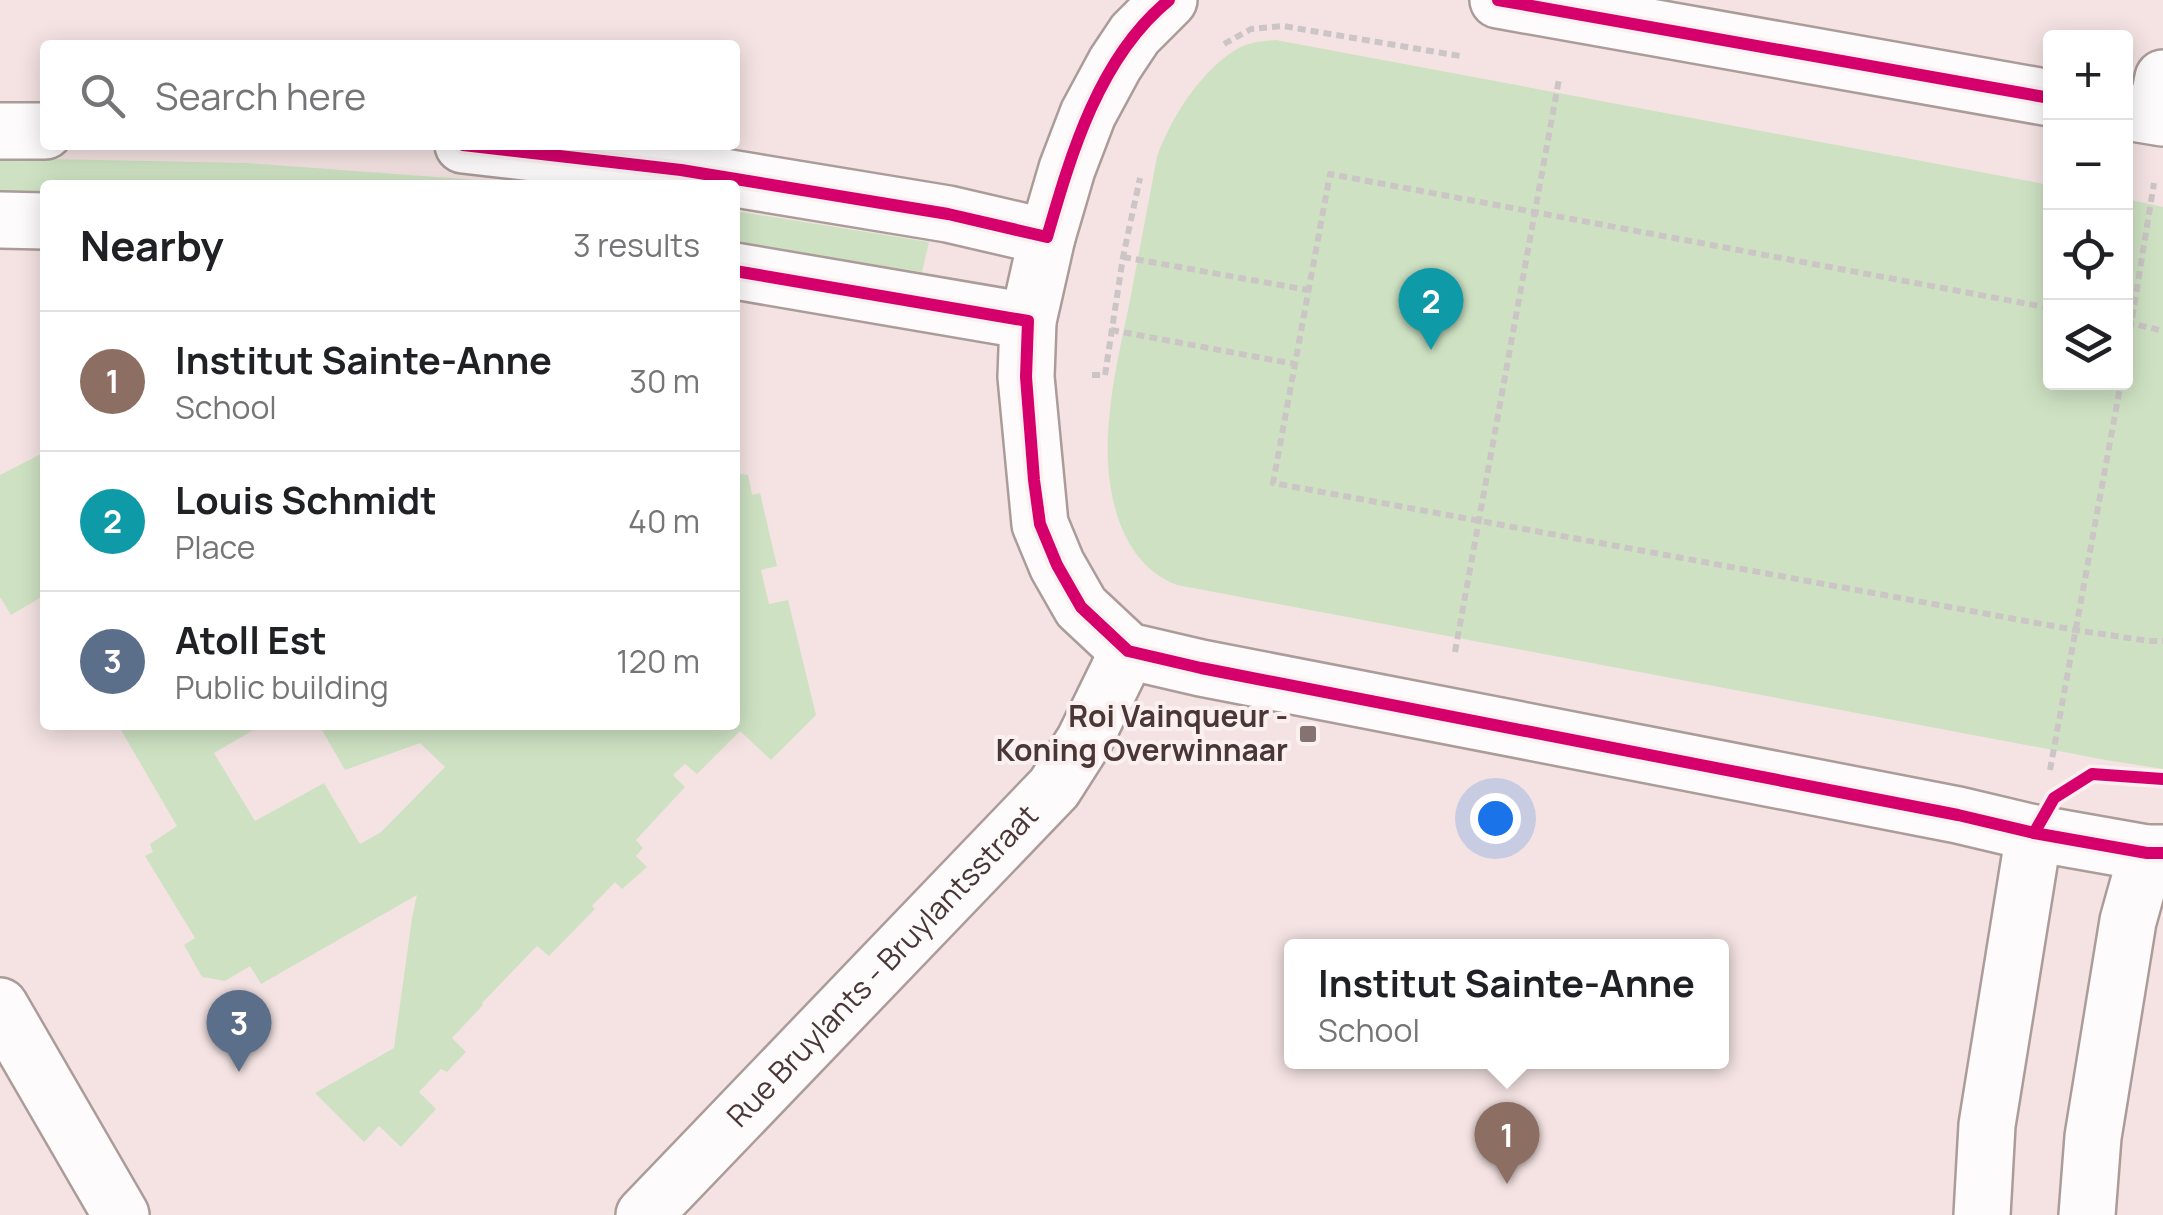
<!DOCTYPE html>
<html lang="en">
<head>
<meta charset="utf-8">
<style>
	:root { --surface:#fff; --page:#f2f2f2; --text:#202124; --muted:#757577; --line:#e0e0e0; --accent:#0f766e }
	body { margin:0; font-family:Manrope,sans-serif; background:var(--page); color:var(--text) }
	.controls { position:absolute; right:30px; top:30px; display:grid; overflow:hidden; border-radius:10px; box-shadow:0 5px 25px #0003 }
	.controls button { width:90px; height:90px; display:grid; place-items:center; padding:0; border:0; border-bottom:2px solid var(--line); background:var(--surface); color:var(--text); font:50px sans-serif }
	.you { position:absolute; left:1495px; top:818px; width:35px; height:35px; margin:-25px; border:8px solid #fff; border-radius:50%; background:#1a73e8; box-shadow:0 0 0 15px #1a73e833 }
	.badge { display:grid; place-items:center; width:65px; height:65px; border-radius:50%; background:var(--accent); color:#fff; font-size:32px; font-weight:700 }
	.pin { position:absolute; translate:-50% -82px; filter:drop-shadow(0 2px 5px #0008) }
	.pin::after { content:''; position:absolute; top:52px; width:35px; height:30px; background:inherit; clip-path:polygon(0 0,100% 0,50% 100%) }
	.popup { position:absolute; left:1284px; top:939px; width:445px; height:130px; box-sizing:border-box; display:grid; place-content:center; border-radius:10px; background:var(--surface); filter:drop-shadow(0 2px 8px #0005); font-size:32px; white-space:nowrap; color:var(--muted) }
	.popup b { font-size:38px; color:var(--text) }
	.popup::after { content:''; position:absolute; left:50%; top:100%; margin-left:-20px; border:20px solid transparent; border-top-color:var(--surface) }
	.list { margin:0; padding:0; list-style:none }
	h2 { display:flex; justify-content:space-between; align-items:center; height:130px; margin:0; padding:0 40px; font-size:42px }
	h2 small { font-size:32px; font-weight:400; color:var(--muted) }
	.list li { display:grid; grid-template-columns:65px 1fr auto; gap:30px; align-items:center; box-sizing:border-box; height:140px; padding:0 40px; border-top:2px solid var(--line) }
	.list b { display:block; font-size:38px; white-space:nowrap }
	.list p { margin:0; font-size:32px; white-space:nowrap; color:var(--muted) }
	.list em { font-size:32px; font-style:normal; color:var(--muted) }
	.icon { flex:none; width:55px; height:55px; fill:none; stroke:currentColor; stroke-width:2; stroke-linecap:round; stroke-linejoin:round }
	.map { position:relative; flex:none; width:2163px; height:1215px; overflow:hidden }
	.search { position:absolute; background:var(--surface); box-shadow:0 5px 25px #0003; left:40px; top:40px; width:700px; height:110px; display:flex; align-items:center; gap:25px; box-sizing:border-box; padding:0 35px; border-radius:10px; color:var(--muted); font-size:38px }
	.panel { position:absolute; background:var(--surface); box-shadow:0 5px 25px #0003; left:40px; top:180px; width:700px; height:550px; border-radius:10px }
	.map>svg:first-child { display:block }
	.green { fill:#cee2c3 }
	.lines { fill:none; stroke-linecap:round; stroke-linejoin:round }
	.minor-casing { stroke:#ab9c9a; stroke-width:60 }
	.tertiary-casing { stroke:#ab9c9a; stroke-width:60 }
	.path { stroke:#ccc5c5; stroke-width:6; stroke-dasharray:8 5; stroke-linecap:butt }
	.minor { stroke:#fdfbfb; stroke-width:55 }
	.tertiary { stroke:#fdfbfb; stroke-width:55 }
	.cycleway-casing { stroke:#faf0ef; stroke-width:19 }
	.cycleway { stroke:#d6006c; stroke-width:12 }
	.poi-dot { fill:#857372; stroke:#faf0ef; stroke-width:4 }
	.labels { text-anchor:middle; stroke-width:8; stroke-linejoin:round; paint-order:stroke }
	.poi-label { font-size:30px; font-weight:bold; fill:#493635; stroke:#faf0ef; text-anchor:end }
	.street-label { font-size:30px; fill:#493635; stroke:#faf0ef }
</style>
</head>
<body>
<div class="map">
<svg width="2163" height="1215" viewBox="0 0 2163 1215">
	<rect width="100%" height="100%" fill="#f4e3e2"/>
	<g class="green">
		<path d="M1276,40L2050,185V382H2126V199L2163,207V769L2106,760L1177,585C1115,562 1103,479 1109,421C1112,380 1122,340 1130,300C1139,253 1148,205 1157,157C1170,119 1201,70 1237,49C1249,42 1263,41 1276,40Z"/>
		<path d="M0,158L246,163L543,185H45V191H0Z"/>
		<path d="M735,211L929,242L922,272L735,243Z"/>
		<path d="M45,452V595L11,615L0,597V475Z"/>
		<path d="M735,473L748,475L752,495L760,493L777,566L761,570L769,604L788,600L816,715L771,760L740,731L697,774L685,764L673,775L685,787L636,840L643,848L636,856L647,867L622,889L615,882L592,906L595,909L549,956L537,946L482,1003L483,1005L452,1038L466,1052L447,1072L441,1069L419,1092L436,1109L401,1147L379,1126L364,1142L315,1093L394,1048L412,918L417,895L261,984L250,966L225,981L202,977L184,945L195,938L145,856L153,852L150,844L177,826L118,725H262L214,753L255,821L324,783L360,844L381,832L445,767L420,743L345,770L319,725H735Z"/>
	</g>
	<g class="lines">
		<g class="minor-casing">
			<g id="minor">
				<path d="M2159,117L2160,93L2163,78"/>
				<path id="s1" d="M644,1215L1054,788L1084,741L1128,651"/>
				<path d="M1982,1215L1987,1125L2034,833"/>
				<path d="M2087,1215L2093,1137L2128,921L2147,853"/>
			</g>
		</g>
		<g class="tertiary-casing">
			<g id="tertiary">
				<path d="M1169,0L1135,34L1115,64L1088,114L1067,169L1047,237L1028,321L1026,377L1040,524L1057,565L1081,607L1128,651L1201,668L1958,815L2034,833L2147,853H2163"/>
				<path d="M1498,0L2050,98"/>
				<path d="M2126,112L2163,118"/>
				<path d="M0,131H45"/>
				<path d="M463,145L681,170L948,214L1047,237"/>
				<path d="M0,220L45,221"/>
				<path d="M735,271L1028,321"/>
				<path d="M0,1006L121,1215"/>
			</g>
		</g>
		<g class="path">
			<path d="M1224,44L1251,29L1283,26L1460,56"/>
			<path d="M1123,257L1308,290"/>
			<path d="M2050,308L1330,174L1273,483L2075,630L2149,641H2163"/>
			<path d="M2126,322L2163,331"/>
			<path d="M1111,330L1295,364"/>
			<path d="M2126,356L2154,183"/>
			<path d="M1092,375H1105L1123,257L1140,178"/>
			<path d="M1455,652L1559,79"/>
			<path d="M2050,770L2121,382"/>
		</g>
		<use href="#minor" class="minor"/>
		<use href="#tertiary" class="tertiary"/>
		<g class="cycleway-casing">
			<g id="cycleway">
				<path d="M1498,0L2050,98"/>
				<path d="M463,145L681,170L948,214L1047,237C1071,154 1099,57 1169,0"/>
				<path d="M735,271L1028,321L1026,377L1034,480L1040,524L1057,565L1081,607L1128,651L1201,668L1958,815L2034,833L2147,853H2163"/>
				<path d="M2034,833L2054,798L2092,774L2163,779"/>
			</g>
		</g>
		<use href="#cycleway" class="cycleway"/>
	</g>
	<rect class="poi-dot" x="1298" y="724" width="20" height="20" rx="5"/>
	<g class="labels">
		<g class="poi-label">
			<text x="1288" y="727">Roi Vainqueur -<tspan x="1288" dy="34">Koning Overwinnaar</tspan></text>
		</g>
		<g class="street-label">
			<text dy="10" stroke="none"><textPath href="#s1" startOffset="345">Rue Bruylants - Bruylantsstraat</textPath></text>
		</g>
	</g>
</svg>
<div class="controls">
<button>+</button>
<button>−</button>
<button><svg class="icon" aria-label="locate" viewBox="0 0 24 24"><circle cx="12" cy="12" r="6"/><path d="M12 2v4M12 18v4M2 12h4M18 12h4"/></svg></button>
<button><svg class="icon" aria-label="layers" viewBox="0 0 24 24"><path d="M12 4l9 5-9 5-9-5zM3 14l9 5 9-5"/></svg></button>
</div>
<div class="you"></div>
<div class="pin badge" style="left:1507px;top:1184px;background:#8d6e63">1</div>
<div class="popup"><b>Institut Sainte-Anne</b>School</div>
<div class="pin badge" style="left:1431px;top:350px;background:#0f9aa8">2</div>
<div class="pin badge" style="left:239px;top:1072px;background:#5c6f8a">3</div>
<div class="search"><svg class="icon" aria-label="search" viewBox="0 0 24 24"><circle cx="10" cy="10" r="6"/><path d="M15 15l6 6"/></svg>Search here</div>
<section class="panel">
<h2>Nearby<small>3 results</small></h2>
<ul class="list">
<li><span class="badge" style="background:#8d6e63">1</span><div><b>Institut Sainte-Anne</b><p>School</p></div><em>30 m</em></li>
<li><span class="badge" style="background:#0f9aa8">2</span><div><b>Louis Schmidt</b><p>Place</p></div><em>40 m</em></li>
<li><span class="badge" style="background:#5c6f8a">3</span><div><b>Atoll Est</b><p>Public building</p></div><em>120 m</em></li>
</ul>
</section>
</div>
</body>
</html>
